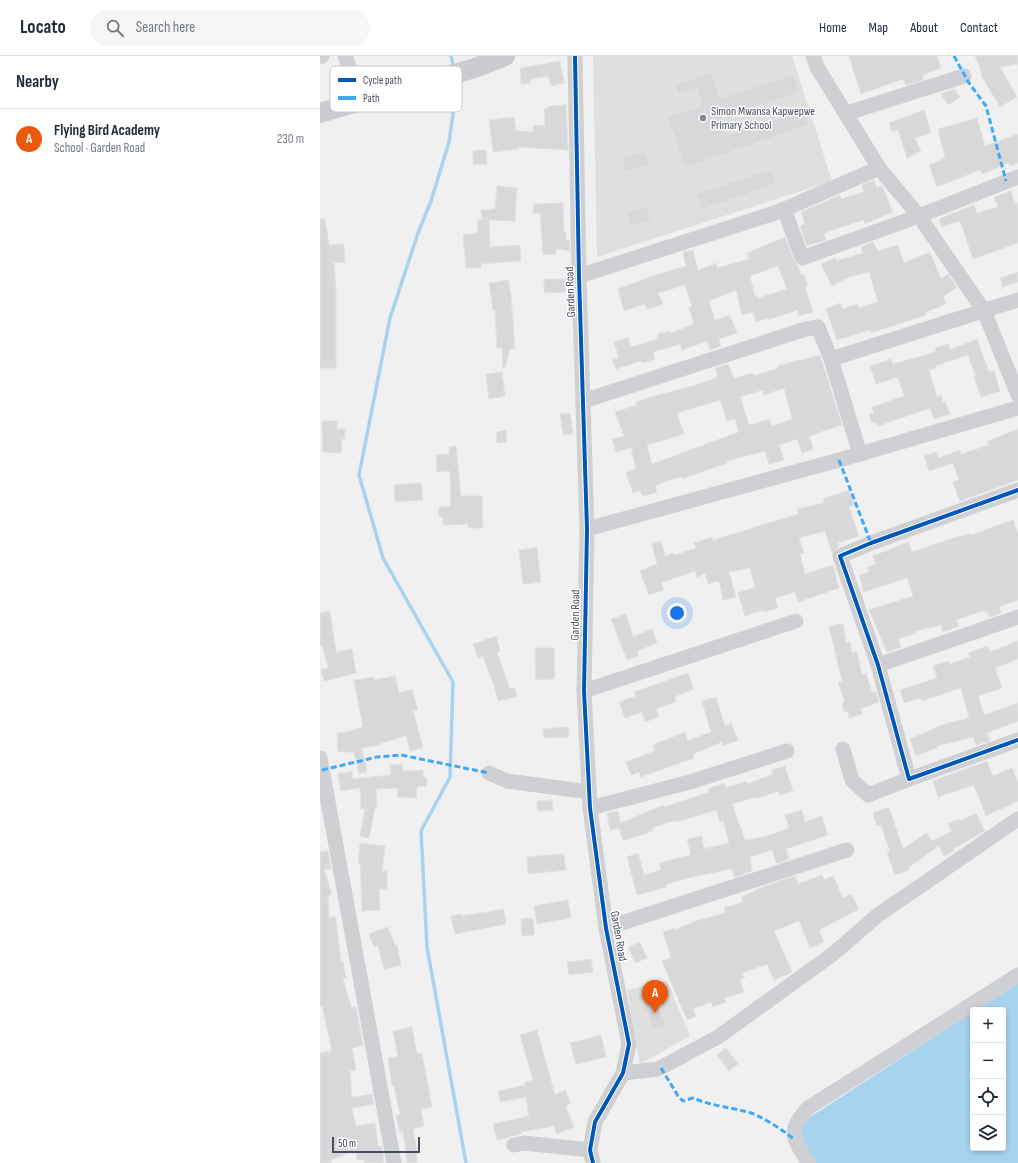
<!DOCTYPE html>
<html lang="en">
<head>
<meta charset="utf-8">
<style>
	:root { --surface:#fff; --page:#f6f6f7; --text:#1f2937; --muted:#747a83; --line:#e0e1e3; --accent:#ea580c }
	body { margin:0; font-family:"Sofia Sans Condensed",sans-serif; background:var(--page); color:var(--text) }
	.controls { position:absolute; right:12px; bottom:12px; display:grid; overflow:hidden; border-radius:4px; box-shadow:0 2px 6px #0003 }
	.controls button { width:36px; height:36px; display:grid; place-items:center; padding:0; border:0; border-bottom:1px solid var(--line); background:var(--surface); color:var(--text); font:20px sans-serif }
	.scale { position:absolute; left:12px; bottom:10px; width:88px; box-sizing:border-box; padding-left:4px; border:2px solid #464e5d; border-top:0; font-size:11px; line-height:14px; white-space:nowrap; color:#464e5d; -webkit-text-stroke:3px #fff; paint-order:stroke }
	.you { position:absolute; left:357px; top:557px; width:14px; height:14px; margin:-10px; border:3px solid #fff; border-radius:50%; background:#1a73e8; box-shadow:0 0 0 6px #1a73e833 }
	.badge { display:grid; place-items:center; width:26px; height:26px; border-radius:50%; background:var(--accent); color:#fff; font-size:13px; font-weight:700 }
	.pin { position:absolute; translate:-50% -33px; filter:drop-shadow(0 1px 2px #0008) }
	.pin::after { content:''; position:absolute; top:21px; width:14px; height:12px; background:inherit; clip-path:polygon(0 0,100% 0,50% 100%) }
	.list { margin:0; padding:0; list-style:none }
	h2 { display:flex; justify-content:space-between; align-items:center; height:52px; margin:0; padding:0 16px; font-size:17px }
	h2 small { font-size:13px; font-weight:400; color:var(--muted) }
	.list li { display:grid; grid-template-columns:26px 1fr auto; gap:12px; align-items:center; box-sizing:border-box; height:60px; padding:0 16px; border-top:1px solid var(--line) }
	.list b { display:block; font-size:15px; white-space:nowrap }
	.list p { margin:0; font-size:13px; white-space:nowrap; color:var(--muted) }
	.list em { font-size:13px; font-style:normal; color:var(--muted) }
	.icon { flex:none; width:22px; height:22px; fill:none; stroke:currentColor; stroke-width:2; stroke-linecap:round; stroke-linejoin:round }
	.map { position:relative; flex:none; width:698px; height:1107px; overflow:hidden }
	header { display:flex; align-items:center; gap:24px; box-sizing:border-box; height:56px; padding:0 20px; background:var(--surface); border-bottom:1px solid var(--line) }
	header strong { font-size:19px }
	nav { display:flex; gap:22px; margin-inline-start:auto; font-size:14px }
	.search { width:280px; height:36px; background:var(--page); display:flex; align-items:center; gap:10px; box-sizing:border-box; padding:0 14px; border-radius:22px; color:var(--muted); font-size:15px }
	main { display:flex }
	aside { flex:1; background:var(--surface) }
	.map>svg:first-child { display:block }
	.education { fill:#dfdfe0 }
	.water { fill:#a8d3ef }
	.lines { fill:none; stroke-linecap:round; stroke-linejoin:round }
	.stream { stroke:#a8d3ef; stroke-width:3.5 }
	.building { fill:#d8d8db; stroke:#e2e2e3; fill-rule:evenodd }
	.minor { stroke:#ced0d3; stroke-width:15 }
	.major { stroke:#c9cbd0; stroke-width:20 }
	.quiet { stroke:#3fa9f5; stroke-width:3; stroke-dasharray:6 3; stroke-linecap:butt }
	.cycleway-casing { stroke:#fff; stroke-width:6 }
	.cycleway { stroke:#0057b8; stroke-width:4 }
	.poi-dot { fill:#828790; stroke:#fff; stroke-width:1.5 }
	.labels { text-anchor:middle; stroke-width:3; stroke-linejoin:round; paint-order:stroke }
	.poi-label { font-size:12px; fill:#464e5d; stroke:#fff; text-anchor:start }
	.street-label { font-size:12px; fill:#464e5d; stroke:#fff }
	.key { fill:#fff; stroke:#c8cace; stroke-width:1 }
	.key-label { font-size:11px; fill:#464e5d }
</style>
</head>
<body>
<header>
<strong>Locato</strong>
<div class="search"><svg class="icon" aria-label="search" viewBox="0 0 24 24"><circle cx="10" cy="10" r="6"/><path d="M15 15l6 6"/></svg>Search here</div>
<nav><a>Home</a><a>Map</a><a>About</a><a>Contact</a></nav>
</header>
<main>
<aside>
<h2>Nearby<small></small></h2>
<ul class="list">
<li><span class="badge">A</span><div><b>Flying Bird Academy</b><p>School · Garden Road</p></div><em>230 m</em></li>
</ul>
</aside>
<div class="map">
<svg width="698" height="1107" viewBox="0 0 698 1107">
	<rect width="100%" height="100%" fill="#f1f0f0"/>
	<g class="education">
		<path d="M273,0H472L512,125L277,201Z"/>
		<path d="M347,925L370,980L320,1008L307,934Z"/>
	</g>
	<path class="water" d="M698,927V1107H496C485,1091 472,1081 487,1063L653,956V1092H683V954H656Z"/>
	<g class="lines">
		<g class="stream">
			<path d="M131,0L134,12"/>
			<path d="M136,24L137,31L129,86L111,145L98,177L70,262L39,419L63,502L133,626L130,721L101,775L107,891L146,1107"/>
		</g>
	</g>
	<g class="building">
		<path d="M529,0H617L621,12L603,19V24L586,29L583,23L541,38Z"/>
		<path d="M655,0H698V8L680,11L697,41L680,51L661,19L662,18Z"/>
		<path d="M240,5L244,27L231,30L228,20L210,23L211,27L201,28L200,12Z"/>
		<path d="M392,16L400,42L474,18L480,36L402,62L407,79L484,54L489,69L365,112L347,61L380,50V42L377,32L358,38L355,29Z"/>
		<path d="M634,33L640,41L628,49L621,38Z"/>
		<path d="M246,49L248,94L197,91L198,93L173,96L169,64L194,61L196,75L213,76V69L225,70L224,54L230,50Z"/>
		<path d="M604,54L611,77L595,82L601,95L587,102L578,74L572,76L569,67Z"/>
		<path d="M657,62L665,90L698,78V107L690,110L689,107L662,118L660,114L617,131L609,109L625,102L618,73Z"/>
		<path d="M166,94L167,108L153,109V95Z"/>
		<path d="M326,95L330,109L306,116L302,102Z"/>
		<path d="M451,113L456,128L381,154L376,138Z"/>
		<path d="M554,124L557,132L562,130L573,156L545,168L543,164L507,176L504,178L506,184L487,190L480,170L485,168L481,156L520,139L521,143L544,136L542,129Z"/>
		<path d="M177,130L197,132L195,165L169,164L170,191L200,189L201,205L161,208V212H146L143,179L158,177L157,164L167,163H162L161,154L175,153Z"/>
		<path d="M691,135L695,148L698,147V187L653,203L640,165L622,171L619,163L654,149L657,157L678,151L674,141Z"/>
		<path d="M243,147L244,176H246V184H249L250,195L236,193V198L223,199L220,157H213V148Z"/>
		<path d="M327,150L331,164L310,170L306,155Z"/>
		<path d="M0,163H5L9,189L24,188L25,206L14,207L16,231V312H0Z"/>
		<path d="M465,181L474,205L478,210L481,219L484,218L488,230L485,231L493,256L479,260L477,254L448,264V262L436,266L433,256L422,259L416,234L389,245L395,264L410,259L417,277L399,283L401,290L390,294L387,285L362,294L360,288L333,296L335,303L322,307L321,305L296,313L292,304L299,302L294,286L308,281L311,291L338,283L337,278L350,275L351,277L374,268L369,251L372,250L365,229L338,237L343,248L327,254L325,248L304,255L298,233L332,220L366,210L363,196L373,194L378,214L396,207L397,212L429,203L427,197ZM458,210L467,233L438,242V239L435,240L430,220Z"/>
		<path d="M553,186L558,195L578,189L584,207L610,196L621,223L628,218L637,231L623,241L626,248L605,257L606,259L551,277L550,274L517,284L506,253L520,247L523,253L537,248L539,252L558,246L549,216L529,221L512,230L501,208L515,202L516,205L543,197L541,191Z"/>
		<path d="M698,216V226L683,231L680,222Z"/>
		<path d="M224,223H246V236L224,237Z"/>
		<path d="M188,224L191,239L195,293H190L185,312H183L182,292H177L175,254H173L169,227Z"/>
		<path d="M657,283L669,316L674,315L680,335L661,341L654,321H656L648,299L615,310L616,312L609,314L617,341L621,339L623,346L625,345L630,358L614,363L610,352L558,370L556,366L552,367L549,358L554,357L552,351L584,340L578,321L556,328L550,310L571,303L573,308L616,296L615,292L628,288L630,294Z"/>
		<path d="M500,299L522,369L494,378V379L489,381L494,393L482,397L477,383L459,389L464,404L449,408L445,395L407,405V407L362,423V420L339,428L335,430L337,436L332,438L322,440L320,434L313,437L306,417L316,413L311,392L296,396L292,383L304,380L295,356L317,349L316,346L331,341L376,329L393,323L398,320L395,312L408,308L414,322L433,317L434,320L458,312L457,310ZM464,332L472,363L452,370L450,363L429,369L420,341L443,334L444,339ZM400,344L407,365L415,363L419,376L332,408L327,389L364,378L357,357Z"/>
		<path d="M182,316L185,340L169,343L166,318Z"/>
		<path d="M250,357L253,378L243,379L240,358Z"/>
		<path d="M2,365H17V373H25V383H22L21,397L3,396Z"/>
		<path d="M698,373V424L640,445L633,426L639,424L633,407L609,415L604,400L616,396L618,402L640,394L641,398L669,389L668,385Z"/>
		<path d="M186,374L187,386L177,387L176,376Z"/>
		<path d="M136,390L141,440H162L163,472H148V468L123,469V461H119V451L131,450L130,415L117,416L116,399L129,398V391Z"/>
		<path d="M101,427L103,444L75,446L74,429Z"/>
		<path d="M529,434L534,449L529,451L539,480L518,487L519,490L512,497L505,475L479,482L484,497L480,498L485,518L513,509L519,532L478,546L475,536L455,542L458,552L444,556L443,554L425,560L418,537L435,531L430,512L409,516L416,541L403,544L399,525L388,528L385,518L377,521L375,515L341,527L344,534L329,539L320,515L337,508L332,488L341,485L345,500L354,497L355,499L376,492L374,487L392,481L393,484L478,458L477,453L504,447L503,443Z"/>
		<path d="M693,464L698,478V544L679,551L681,557L669,561L668,556L665,557V554L636,564L639,570L623,576L621,569L595,575L596,577L578,583L581,591L567,596L549,554L593,540L587,522L544,536L539,519L549,516L547,511L556,508L553,500L588,486L592,496L633,482L650,478L651,479Z"/>
		<path d="M217,491L221,526L203,528L199,494Z"/>
		<path d="M10,555L16,596L32,593L36,617L4,625L1,614L8,612L2,589L0,590V557Z"/>
		<path d="M306,558L313,581L332,573L337,587L317,595L319,600L307,604L291,563Z"/>
		<path d="M523,568L526,587L530,586L532,597L537,596L542,619L546,617L552,637L556,636L559,646L540,653L542,658L529,662L528,656H524L522,647L525,646L518,626L522,625L509,570Z"/>
		<path d="M176,580L180,595L177,596L190,633L195,632L197,641L178,645L173,625H172L163,600L158,602L153,588Z"/>
		<path d="M698,585V603L675,612L682,632L658,640L664,659L698,647V665L667,677L670,685L656,689L653,681L617,690V692L596,700L590,683L625,668L649,662L641,632L602,645L601,642L584,647L580,634L617,622L613,610L629,605L630,608L650,601L648,597L667,590L670,596Z"/>
		<path d="M215,592H234L235,623L216,624Z"/>
		<path d="M368,617L374,633L354,641L356,646L336,653L339,661L325,666L322,656L305,662L299,646L316,640L314,636Z"/>
		<path d="M75,620L79,637L92,633L98,654L93,655L103,692L90,695L86,680L61,687V689L42,692L47,716L39,718L34,696H18L17,677L27,676L43,671L34,624L54,621V624Z"/>
		<path d="M396,641L405,670L411,667L418,684L403,690L402,686L373,698L374,702L321,721L319,716L311,719L306,706L335,695L333,689L365,676L368,685L391,676L382,645Z"/>
		<path d="M249,671V681L224,682L223,673Z"/>
		<path d="M667,705L673,720L692,712L698,726V745L666,760L654,729L618,741L613,725Z"/>
		<path d="M83,708V715L103,714V721H107V730L97,731L96,742L77,741L78,732L56,733L57,752H55L49,782L40,780L45,753H41L40,732L21,735L18,718L32,715L33,723L71,719L70,709Z"/>
		<path d="M465,710L473,735L460,739L458,735L437,743L436,741L412,748L425,784L444,781L469,772L465,759L482,754L485,766L502,760L508,779L466,793L469,803L459,807H456L452,794L430,801L432,815L416,821H414L412,813L367,822L346,829L347,831L317,839L307,801L318,797L324,819L341,814L339,807L371,799L367,783L382,780L384,793L409,787L403,764L400,766L396,754L356,766L355,764L332,772L333,775L303,785L299,772L290,774L287,757L298,755L300,767L344,749L345,751L389,736L388,733L404,727L406,732L426,725L427,728L453,718L452,714Z"/>
		<path d="M232,744L233,754L217,755V745Z"/>
		<path d="M569,751L583,793L606,777L612,785L632,775L628,768L639,763L640,765L656,757L665,775L633,793L634,795L624,800L619,790L588,812L589,814L575,819L567,796L570,795L561,769L557,770L553,757Z"/>
		<path d="M40,787L65,790L62,815H67V833H59L60,854L42,855L40,807H38Z"/>
		<path d="M8,795L11,813H4L12,838L8,840L9,861H16L21,906L23,905L26,922H23L31,951H36L43,989L32,992L36,1014L30,1015L32,1041L52,1038L54,1048L32,1052L36,1070L55,1067L58,1090H62L64,1107H44V1103L37,1104L36,1094L11,1104V1107H0V997L12,995L2,950L0,951V796Z"/>
		<path d="M244,798L246,814L208,818L207,801Z"/>
		<path d="M502,819L504,824L513,820L523,842L531,838L539,853L499,874L504,886L490,892L479,865L454,875L472,916L454,924L447,908L422,917L425,922L420,924L424,936L404,942L406,946L393,951L391,946L373,953L376,960L367,964L342,905L351,902L343,876L355,872V874L376,865L405,857L404,852L423,846L421,841L445,830L475,820L478,828Z"/>
		<path d="M248,844L251,862L217,868L214,850Z"/>
		<path d="M184,853L186,868L135,878L131,860L141,858L142,860Z"/>
		<path d="M213,862L214,879L202,880L201,863Z"/>
		<path d="M68,871L75,889H77L81,909L64,913L58,889L54,891L49,878Z"/>
		<path d="M320,886L327,902L315,907L308,891Z"/>
		<path d="M271,903L273,916L249,919L247,906Z"/>
		<path d="M337,943L346,970L333,974L324,947Z"/>
		<path d="M92,971L97,998L102,997L112,1051L101,1053L104,1070L93,1073L97,1095V1107H87L83,1075L80,1076L76,1059H80L74,1030H72L68,1002L78,1001L73,975Z"/>
		<path d="M217,974L235,1039L245,1034L251,1047L246,1050L254,1071L237,1078L234,1070L201,1076L202,1078L177,1084L173,1068L209,1060L206,1041L180,1046L178,1035L205,1029V1026L213,1024L200,979Z"/>
		<path d="M281,979L286,1001L256,1008L250,987Z"/>
		<path d="M406,992L418,1008L409,1015L397,999Z"/>
	</g>
	<g class="lines">
		<g class="minor">
			<path d="M25,0L42,44"/>
			<path d="M255,0L259,220L267,473L264,635L270,752L286,872L309,988L303,1017L275,1066L270,1094L273,1107"/>
			<path d="M493,0L497,11L559,112L599,160L664,255L698,339"/>
			<path d="M0,1L2,0"/>
			<path d="M527,57L644,20"/>
			<path d="M464,153L482,202L599,160L698,121"/>
			<path d="M259,220L458,156L559,112"/>
			<path d="M511,303L698,244"/>
			<path d="M263,345L486,273L498,271L511,303L540,398"/>
			<path d="M698,434L551,487L520,500L558,609L589,723L698,684"/>
			<path d="M267,473L519,404L698,352"/>
			<path d="M558,609L698,561"/>
			<path d="M264,635L476,565"/>
			<path d="M523,693L532,724L548,739L589,723"/>
			<path d="M0,702L74,1107"/>
			<path d="M169,717L187,725L269,736"/>
			<path d="M270,752L370,726L467,695"/>
			<path d="M286,872L527,794"/>
			<path d="M303,1017L338,1013L398,981L513,898L558,859L698,763"/>
			<path d="M194,1089L204,1087L270,1094"/>
			<path d="M489,1107C473,1082 466,1076 488,1052L698,919"/>
		</g>
		<path class="major" d="M0,57L155,12L185,0"/>
		<g class="quiet">
			<path d="M634,0L649,27L666,50L686,125"/>
			<path d="M519,404L551,487"/>
			<path d="M2,714L57,701L81,699L169,717"/>
			<path d="M341,1012L358,1040L363,1045L373,1042C391,1050 411,1051 431,1057C443,1061 464,1075 474,1083"/>
		</g>
		<g class="cycleway-casing">
			<g id="cycleway">
				<path d="M255,0L259,220L267,473L264,635L270,752L286,872L309,988L303,1017L275,1066L270,1094L273,1107"/>
				<path d="M698,434L551,487L520,500L558,609L589,723L698,684"/>
			</g>
		</g>
		<use href="#cycleway" class="cycleway"/>
	</g>
	<circle class="poi-dot" cx="383" cy="62" r="4"/>
	<g class="labels">
		<g class="poi-label">
			<text x="391" y="59">Simon Mwansa Kapwepwe<tspan x="391" dy="14">Primary School</tspan></text>
		</g>
		<g class="street-label">
			<text transform="translate(250 236) rotate(-92)" y="4">Garden Road</text>
			<text transform="translate(255 559) rotate(-89)" y="4">Garden Road</text>
			<text transform="translate(299 880) rotate(80)" y="4">Garden Road</text>
		</g>
	</g>
	<rect x="10" y="10" width="132" height="46" rx="6" class="key"/>
	<rect x="18" y="22" width="18" height="4" fill="#0057b8"/>
	<rect x="18" y="40" width="18" height="4" fill="#3fa9f5"/>
	<g class="key-label">
		<text x="43" y="28">Cycle path</text>
		<text x="43" y="46">Path</text>
	</g>
</svg>
<div class="controls">
<button>+</button>
<button>−</button>
<button><svg class="icon" aria-label="locate" viewBox="0 0 24 24"><circle cx="12" cy="12" r="6"/><path d="M12 2v4M12 18v4M2 12h4M18 12h4"/></svg></button>
<button><svg class="icon" aria-label="layers" viewBox="0 0 24 24"><path d="M12 4l9 5-9 5-9-5zM3 14l9 5 9-5"/></svg></button>
</div>
<div class="scale">50 m</div>
<div class="you"></div>
<div class="pin badge" style="left:335px;top:957px">A</div>
</div>
</main>
</body>
</html>
